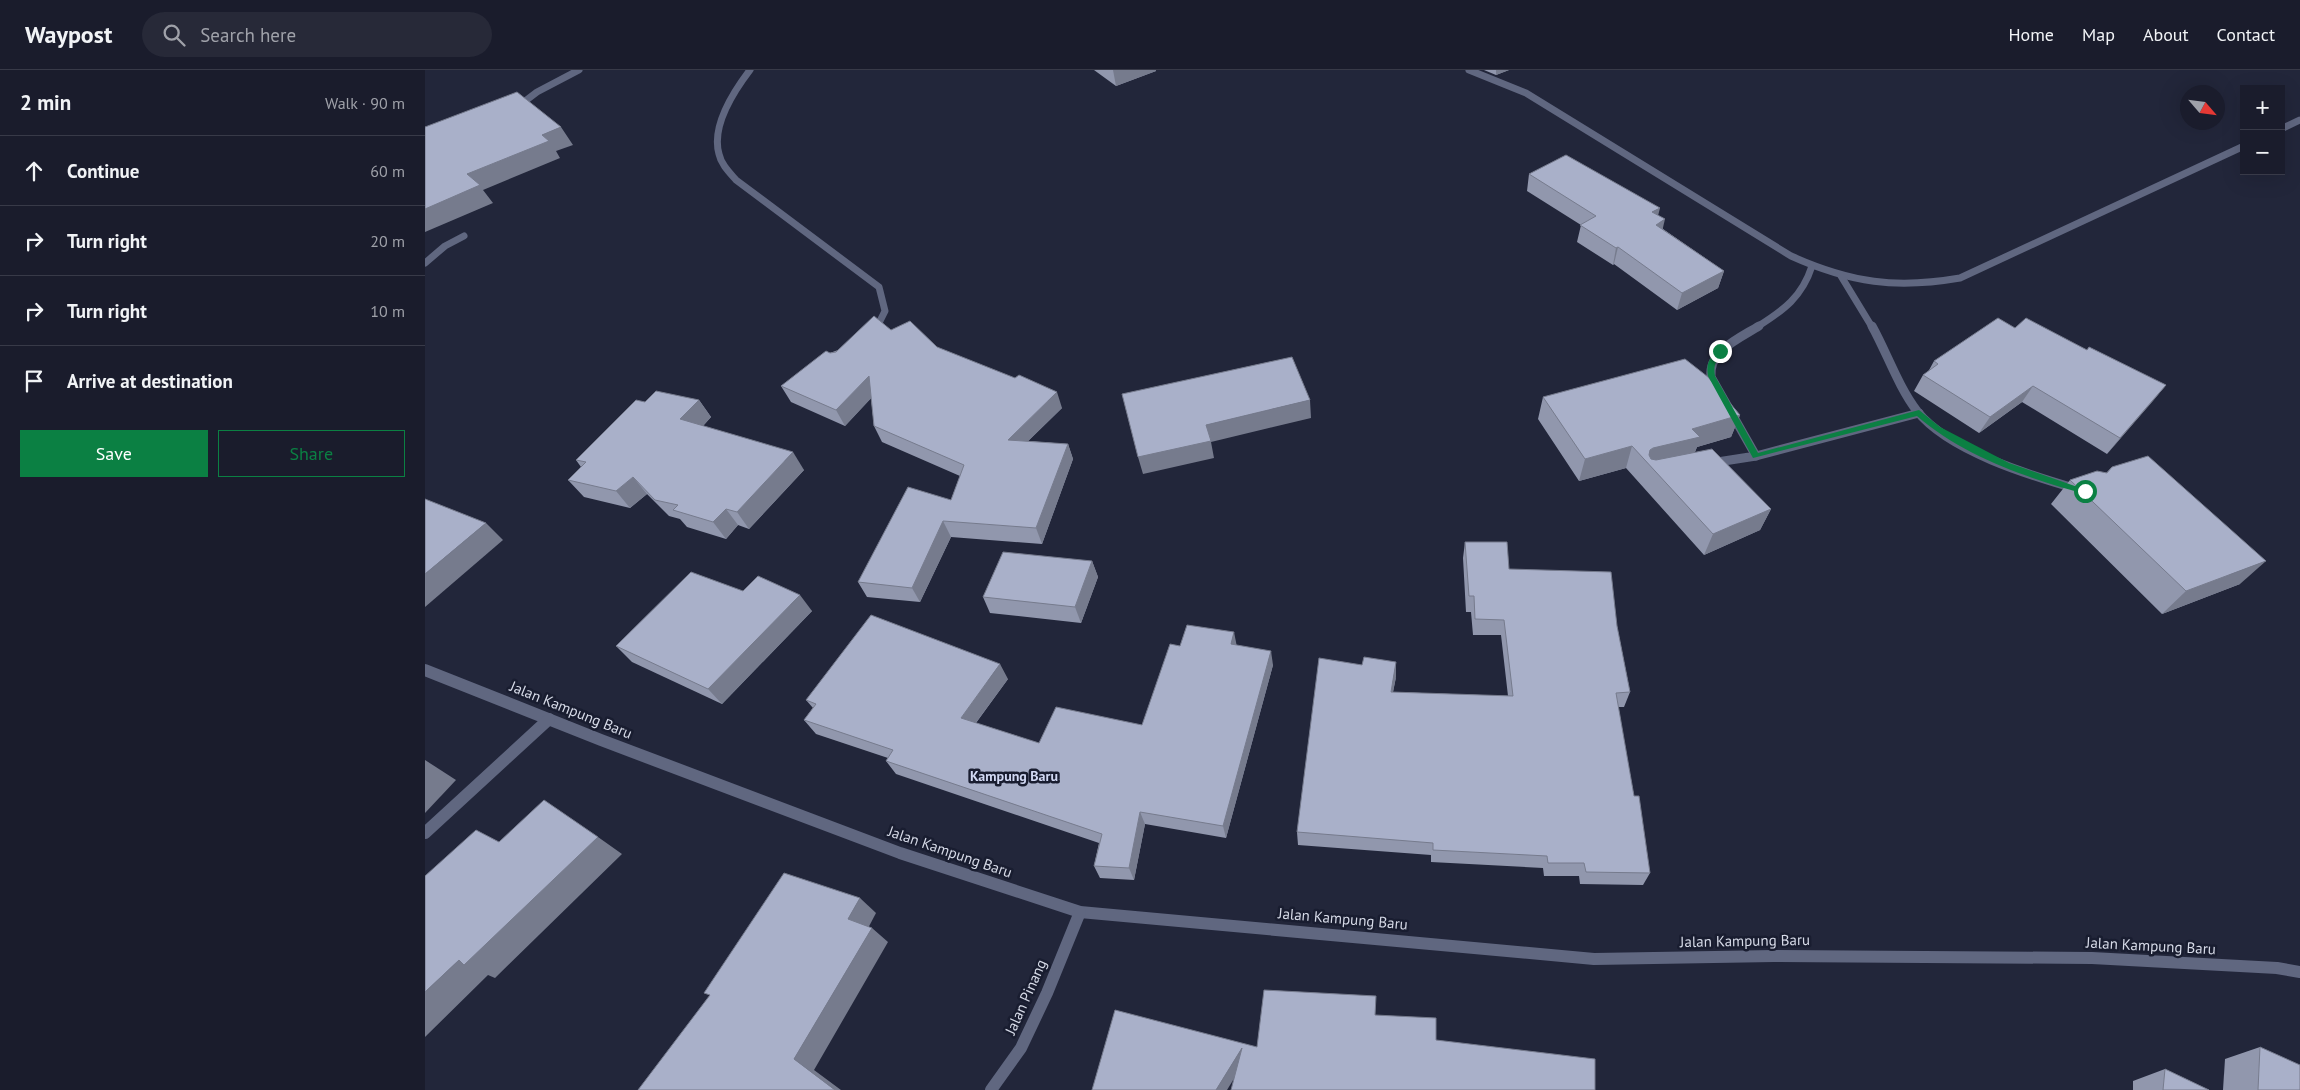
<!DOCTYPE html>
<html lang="en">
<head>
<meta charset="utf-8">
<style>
	:root { --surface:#1a1c2c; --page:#272938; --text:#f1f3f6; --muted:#9fa1a9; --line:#383a48; --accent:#0b8043 }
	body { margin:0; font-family:"PT Sans",sans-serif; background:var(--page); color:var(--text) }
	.controls { position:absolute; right:15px; top:15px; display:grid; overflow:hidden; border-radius:0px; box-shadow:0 5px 20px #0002 }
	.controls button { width:45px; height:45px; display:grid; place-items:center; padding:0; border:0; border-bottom:1px solid var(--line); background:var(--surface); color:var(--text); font:25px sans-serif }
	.compass { position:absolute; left:1755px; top:15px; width:45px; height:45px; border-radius:50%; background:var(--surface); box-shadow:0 5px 20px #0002; rotate:118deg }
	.stop { position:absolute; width:15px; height:15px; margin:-11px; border:4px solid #0b8043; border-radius:50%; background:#fff }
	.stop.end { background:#0b8043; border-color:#fff; box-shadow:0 1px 5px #0008 }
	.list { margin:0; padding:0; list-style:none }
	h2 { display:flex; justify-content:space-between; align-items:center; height:65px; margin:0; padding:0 20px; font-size:21px }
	h2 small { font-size:16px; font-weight:400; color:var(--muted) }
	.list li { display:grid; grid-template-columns:32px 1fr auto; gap:15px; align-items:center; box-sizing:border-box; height:70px; padding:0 20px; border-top:1px solid var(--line) }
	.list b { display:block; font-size:19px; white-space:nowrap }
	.list em { font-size:16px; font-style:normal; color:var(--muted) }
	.actions { display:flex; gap:10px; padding:15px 20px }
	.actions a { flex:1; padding:11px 0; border:1px solid var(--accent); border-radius:0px; text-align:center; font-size:18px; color:var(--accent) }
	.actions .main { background:var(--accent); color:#fff }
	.icon { flex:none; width:28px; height:28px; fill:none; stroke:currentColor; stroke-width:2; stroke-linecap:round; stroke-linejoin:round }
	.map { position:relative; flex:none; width:1875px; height:1020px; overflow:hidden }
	header { display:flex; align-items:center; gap:30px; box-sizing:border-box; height:70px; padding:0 25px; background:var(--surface); border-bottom:1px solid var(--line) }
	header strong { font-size:24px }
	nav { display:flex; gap:28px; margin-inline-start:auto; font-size:18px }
	.search { width:350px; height:45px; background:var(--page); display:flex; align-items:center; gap:12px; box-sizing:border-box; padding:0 18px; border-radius:28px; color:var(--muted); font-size:19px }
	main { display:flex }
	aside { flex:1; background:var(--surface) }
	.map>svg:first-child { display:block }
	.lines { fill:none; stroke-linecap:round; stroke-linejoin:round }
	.minor-far2 { stroke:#606780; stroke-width:7 }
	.minor-far1 { stroke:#606780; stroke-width:9 }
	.minor { stroke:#606780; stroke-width:12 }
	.wall { fill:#9197ad }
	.shaded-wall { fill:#767b8d }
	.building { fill:#a9b0c9; stroke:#767b8d }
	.route { fill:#0b8043 }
	.labels { text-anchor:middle; stroke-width:5; stroke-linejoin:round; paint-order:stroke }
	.neighbourhood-label { font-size:14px; font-weight:bold; fill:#d2d9f4; stroke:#191d30 }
	.near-street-label { font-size:15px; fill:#d6dae7; stroke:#191d30 }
</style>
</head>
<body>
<header>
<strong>Waypost</strong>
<div class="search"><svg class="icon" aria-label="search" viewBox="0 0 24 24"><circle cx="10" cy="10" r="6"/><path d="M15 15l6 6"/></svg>Search here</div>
<nav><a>Home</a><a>Map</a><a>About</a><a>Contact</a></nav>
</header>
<main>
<aside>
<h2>2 min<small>Walk · 90 m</small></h2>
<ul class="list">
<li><svg class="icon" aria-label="ahead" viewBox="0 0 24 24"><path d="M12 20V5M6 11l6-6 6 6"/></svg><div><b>Continue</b></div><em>60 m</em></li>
<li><svg class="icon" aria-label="right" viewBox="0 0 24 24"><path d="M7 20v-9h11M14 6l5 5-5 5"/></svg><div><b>Turn right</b></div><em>20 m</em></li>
<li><svg class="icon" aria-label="right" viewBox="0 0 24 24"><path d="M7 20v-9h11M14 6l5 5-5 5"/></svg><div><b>Turn right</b></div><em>10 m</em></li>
<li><svg class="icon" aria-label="arrive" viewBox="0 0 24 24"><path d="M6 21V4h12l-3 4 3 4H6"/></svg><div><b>Arrive at destination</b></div></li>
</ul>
<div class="actions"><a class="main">Save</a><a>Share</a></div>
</aside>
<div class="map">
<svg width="1875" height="1020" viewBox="0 0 1875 1020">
	<rect width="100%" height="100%" fill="#22263a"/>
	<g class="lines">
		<g class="minor-far2">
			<path d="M325,0C309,21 286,56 294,84C296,94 304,102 311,110L454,217L460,241L452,257"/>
			<path d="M1044,0L1101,23L1366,186C1426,213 1471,219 1535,208L1819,76"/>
			<path d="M91,38L112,22L154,0"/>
			<path d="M1856,59L1875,50"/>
			<path d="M0,193L20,176L39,166"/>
			<path d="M1416,206L1447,257"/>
			<path d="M1332,257C1359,240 1377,227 1387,196"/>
		</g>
		<g class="minor-far1">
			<path d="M1447,256C1462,283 1473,316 1492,341C1524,381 1604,405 1652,419"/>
			<path d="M448,262L453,256"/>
			<path d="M1331,386L1494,343"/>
			<path d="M1286,393L1331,386L1286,307C1283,281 1315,268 1334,256"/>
		</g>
		<g class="minor">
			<path d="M0,600L176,670L475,783L655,842L1169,889L1349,886L1667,888L1852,898L1875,902"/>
			<path d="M0,763L124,649"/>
			<path d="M566,1020L596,978L622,923L655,842"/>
		</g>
	</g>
	<g class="wall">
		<path d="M669,0H731V1L691,16Z"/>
		<path d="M1059,0H1084L1071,5Z"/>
		<path d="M1104,104L1233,145L1238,159L1299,201L1293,218L1252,240L1189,194L1188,195L1152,172L1156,155L1102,121Z"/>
		<path d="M1590,258L1662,280L1741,315L1682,384L1597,332L1554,363L1489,321L1498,305L1503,302L1509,291Z"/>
		<path d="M466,260L512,277L637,338L603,371L643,374L648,389L617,474L526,467L495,532L442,527L433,512L526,430L535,406L457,372L449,356L446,328L420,356L366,332L356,316L405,283Z"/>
		<path d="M1118,327L1315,345L1306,367L1272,377L1270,382L1346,439L1335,460L1279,485L1201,398L1154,411L1113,349Z"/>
		<path d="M274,330L286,347L278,356L379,400L324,459L313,455L301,469L262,457L255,449L244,446L222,424L205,438L159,427L143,410L156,397L151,390L220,332Z"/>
		<path d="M1687,397L1815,514L1737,544L1626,434L1645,410L1681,403Z"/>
		<path d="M1040,472L1084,499L1192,556L1205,622L1199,637H1193L1209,726L1225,803L1218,815L1155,814L1154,806H1119L1118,798L1006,792V785L873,775L872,762L971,607L968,622L1083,626L1076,565H1048L1046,542H1041L1038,488Z"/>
		<path d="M667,491L673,507L656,553L565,543L558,527Z"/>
		<path d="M318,521L387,541L297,634L207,592L191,576Z"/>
		<path d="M812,575L848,595L801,768L720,754L709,810L675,808L669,796L674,773L471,704L461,691L463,688L391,664L379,650L388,638L381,630L583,609L551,653L614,673L717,655L755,576Z"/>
		<path d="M1835,977L1875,1020H1798L1800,989Z"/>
		<path d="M1740,999L1784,1020H1708V1011Z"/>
	</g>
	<g class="shaded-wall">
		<path d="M688,0H731V1L691,16Z"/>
		<path d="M1071,0H1084L1071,5Z"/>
		<path d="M136,57L148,75L131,81L135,88L58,120L68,133L0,162V139L42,104L117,65Z"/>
		<path d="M1235,138L1231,154L1227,142Z"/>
		<path d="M1240,149L1236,166L1231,155Z"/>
		<path d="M1193,177L1189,194L1188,195L1191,178Z"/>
		<path d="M1299,201L1293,218L1252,240L1257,223Z"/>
		<path d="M444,306L452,322L420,356L411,340Z"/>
		<path d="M1741,315L1728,331L1682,384L1695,368Z"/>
		<path d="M1608,316L1597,332L1554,363L1565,347Z"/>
		<path d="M632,322L637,338L589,385L583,370Z"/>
		<path d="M274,330L286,347L268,367L255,349Z"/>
		<path d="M885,330L886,348L786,372L789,388L718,404L713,387L781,355Z"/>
		<path d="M1315,345L1306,367L1272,377L1267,389L1221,391L1225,380L1267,359Z"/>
		<path d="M643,374L648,389L617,474L611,458Z"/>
		<path d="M1207,376L1201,398L1154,411L1160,389Z"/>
		<path d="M368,382L379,400L324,459L312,442Z"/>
		<path d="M208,407L222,424L205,438L191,421Z"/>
		<path d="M301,439L313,455L301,469L288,452Z"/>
		<path d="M1346,439L1335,460L1279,485L1288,464Z"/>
		<path d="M518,451L526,467L495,532L487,518Z"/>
		<path d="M61,453L78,470L0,537V504Z"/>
		<path d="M667,491L673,507L656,553L650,537Z"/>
		<path d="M1841,491L1815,514L1737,544L1761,521Z"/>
		<path d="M375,525L387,541L297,634L283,619Z"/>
		<path d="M809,562L812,577L806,574Z"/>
		<path d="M846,581L848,595L801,768L798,756Z"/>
		<path d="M971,592V607L965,637L966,622Z"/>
		<path d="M575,594L583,609L544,662L536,648Z"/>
		<path d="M0,690L31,710L0,743Z"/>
		<path d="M715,742L720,754L709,810L704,798Z"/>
		<path d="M173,767L197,784L70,908L63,905L0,967V922L34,890Z"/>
		<path d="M435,828L451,843L440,864L423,849Z"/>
		<path d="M447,858L463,872L389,1000L416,1020H410L369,989Z"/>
		<path d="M817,978L821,989L802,1020H791Z"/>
	</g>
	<g class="building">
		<path d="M92,22L136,57L117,65L124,71L42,104L55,115L0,139V57Z"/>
		<path d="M1141,85L1235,138L1227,142L1240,149L1231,155L1299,201L1257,223L1193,177L1191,178L1155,155L1171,146L1104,104Z"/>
		<path d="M449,246L466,260L485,251L512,277L590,308L594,305L632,322L583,370L643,374L611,458L518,451L487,518L433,512L483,417L526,430L539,395L449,356L444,306L411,340L356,316L401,281L405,283L411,282Z"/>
		<path d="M1573,248L1590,258L1601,248L1662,280L1664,277L1741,315L1695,368L1608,316L1565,347L1498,305L1513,294L1509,291Z"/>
		<path d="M867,287L885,330L781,355L786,371L713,387L697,324Z"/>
		<path d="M1260,289L1283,307L1315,345L1267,359L1275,367L1228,378L1225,380L1224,385L1226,389L1231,390L1287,379L1346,439L1288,464L1207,376L1160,389L1118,327Z"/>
		<path d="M231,321L274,330L255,349L368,382L312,442L301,439L288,452L248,440L253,435L230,430L208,407L191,421L143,410L161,392L151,390L211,330L220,332Z"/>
		<path d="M1723,386L1841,491L1761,521L1645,410L1672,401L1682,403L1687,397Z"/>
		<path d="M0,429L61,453L0,504Z"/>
		<path d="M1040,472H1082L1084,499L1186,502L1192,556L1205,622L1191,623L1209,726H1214L1225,803L1161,802L1159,793H1123L1122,786L1008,780V773L872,762L894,588L937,595L939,587L971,592L966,622L1088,626L1079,550L1050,549L1049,526H1044Z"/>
		<path d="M578,482L667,491L650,537L558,527Z"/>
		<path d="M266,502L318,521L333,506L375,525L283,619L191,576Z"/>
		<path d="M446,545L575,594L536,648L614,673L631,637L717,655L745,574L755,576L762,555L809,562L806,574L846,581L798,756L715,742L704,798L669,796L677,764L461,691L468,680L379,650L391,634L381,630Z"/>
		<path d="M119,730L173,767L39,895L34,890L0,922V806L51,760L74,772Z"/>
		<path d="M359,803L435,828L423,849L447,858L369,989L410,1020H213L285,925L279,923Z"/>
		<path d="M839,920L951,926L950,945L1011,948V970L1170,989V1020H806L817,978L791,1020H667L690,940L832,977Z"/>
		<path d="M1835,977L1875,995V1020H1833Z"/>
		<path d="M1740,999L1784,1020H1738Z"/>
	</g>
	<path class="route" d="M1293,280L1299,281C1291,291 1288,294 1290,306L1333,383L1494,340L1515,357L1584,393L1664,421L1660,424C1602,408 1538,386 1492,346L1328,388L1283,306C1281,294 1284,288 1293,280Z"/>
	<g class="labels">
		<g class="neighbourhood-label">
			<text x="589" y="711">Kampung Baru</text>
		</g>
		<g class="near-street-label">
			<text transform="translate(146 640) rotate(22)" y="5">Jalan Kampung Baru</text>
			<text transform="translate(525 782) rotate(19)" y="5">Jalan Kampung Baru</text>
			<text transform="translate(918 849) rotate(5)" y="5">Jalan Kampung Baru</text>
			<text transform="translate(1320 871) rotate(-1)" y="5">Jalan Kampung Baru</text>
			<text transform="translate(1726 876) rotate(3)" y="5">Jalan Kampung Baru</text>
			<text transform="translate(601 927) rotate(-66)" y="5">Jalan Pinang</text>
		</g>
	</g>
</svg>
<div class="controls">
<button>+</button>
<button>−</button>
</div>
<svg class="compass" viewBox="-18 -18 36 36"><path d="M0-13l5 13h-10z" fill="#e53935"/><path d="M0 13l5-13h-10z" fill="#9fa1a9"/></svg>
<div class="stop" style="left:1660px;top:421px"></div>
<div class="stop end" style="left:1295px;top:281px"></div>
</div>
</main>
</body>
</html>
